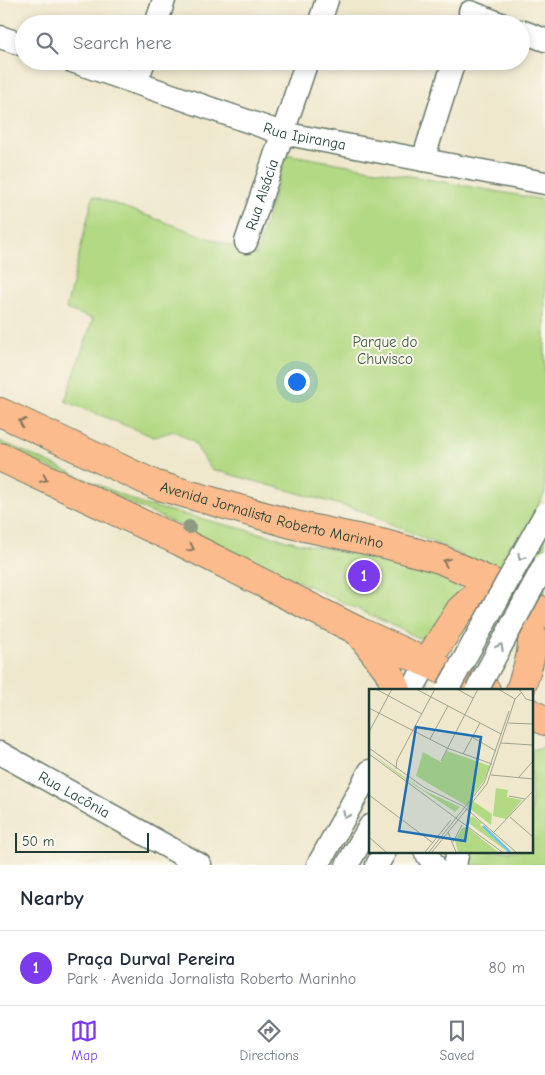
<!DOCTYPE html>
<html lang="en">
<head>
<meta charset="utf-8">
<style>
	:root { --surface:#fff; --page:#f2f2f3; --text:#1f2937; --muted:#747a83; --line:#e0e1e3; --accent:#7c3aed }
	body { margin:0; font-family:"Comic Neue",sans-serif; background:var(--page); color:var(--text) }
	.scale { position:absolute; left:15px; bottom:12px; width:134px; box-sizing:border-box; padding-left:5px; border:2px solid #1f3d34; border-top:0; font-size:14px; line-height:18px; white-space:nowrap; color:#1f3d34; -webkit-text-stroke:4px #fbf7ec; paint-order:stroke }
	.you { position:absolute; left:296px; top:381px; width:18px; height:18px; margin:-12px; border:4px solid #fff; border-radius:50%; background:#1a73e8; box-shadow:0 0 0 8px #1a73e833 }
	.badge { display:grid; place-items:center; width:32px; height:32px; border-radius:50%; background:var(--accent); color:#fff; font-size:16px; font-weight:700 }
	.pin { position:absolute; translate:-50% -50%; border:2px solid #fff; box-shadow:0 1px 5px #0006 }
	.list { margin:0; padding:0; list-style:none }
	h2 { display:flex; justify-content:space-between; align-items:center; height:65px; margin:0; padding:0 20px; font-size:21px }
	h2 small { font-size:16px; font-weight:400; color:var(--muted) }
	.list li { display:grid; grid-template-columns:32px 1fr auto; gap:15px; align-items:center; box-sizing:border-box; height:75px; padding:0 20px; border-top:1px solid var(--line) }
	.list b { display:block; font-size:19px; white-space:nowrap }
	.list p { margin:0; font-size:16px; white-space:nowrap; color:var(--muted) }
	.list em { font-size:16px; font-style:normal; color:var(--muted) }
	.icon { flex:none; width:28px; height:28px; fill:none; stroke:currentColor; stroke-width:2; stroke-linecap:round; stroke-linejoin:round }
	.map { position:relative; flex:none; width:545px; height:865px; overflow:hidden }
	.search { position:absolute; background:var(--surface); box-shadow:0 2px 8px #0003; left:15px; right:15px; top:15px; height:55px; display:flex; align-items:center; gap:12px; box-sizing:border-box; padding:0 18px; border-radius:28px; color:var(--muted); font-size:19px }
	.sheet { height:140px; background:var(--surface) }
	nav { display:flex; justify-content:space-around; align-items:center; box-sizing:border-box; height:70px; border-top:1px solid var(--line); background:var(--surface); font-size:14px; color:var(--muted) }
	nav a { display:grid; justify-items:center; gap:2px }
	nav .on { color:var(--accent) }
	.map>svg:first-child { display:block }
	.green { fill:#b2d983; stroke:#688b5c }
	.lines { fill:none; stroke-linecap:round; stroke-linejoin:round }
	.minor-casing { stroke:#68796a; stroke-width:25 }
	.major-casing { stroke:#68796a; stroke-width:30 }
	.minor { stroke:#fff; stroke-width:22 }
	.major { stroke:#fbbb8c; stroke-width:28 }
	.minor-bridge-casing { stroke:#68796a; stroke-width:25; stroke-linecap:butt }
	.minor-bridge { stroke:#fff; stroke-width:22 }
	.tree { fill:#8d9b82 }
	.oneway { stroke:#82765c }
	.oneway2 { stroke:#8f9e9a }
	.labels { text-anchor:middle; stroke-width:4; stroke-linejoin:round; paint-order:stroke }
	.street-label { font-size:15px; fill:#1f3d34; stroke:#fbf7ec }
	.park-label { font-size:15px; fill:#3c5c44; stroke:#fbf7ec }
	.inset-river { fill:none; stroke:#6cc2e9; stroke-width:2.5 }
	.inset-road { fill:none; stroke:#9ca490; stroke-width:1 }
	.view { fill:#1f6fb2; fill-opacity:0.15; stroke:#1f6fb2; stroke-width:2.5 }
	.inset-edge { fill:none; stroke:#1f3d34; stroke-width:2.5 }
</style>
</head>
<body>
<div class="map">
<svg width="545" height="865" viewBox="0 0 545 865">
	<rect width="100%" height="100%" fill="#fbf7ec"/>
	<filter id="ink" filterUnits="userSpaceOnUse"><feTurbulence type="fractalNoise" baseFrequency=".02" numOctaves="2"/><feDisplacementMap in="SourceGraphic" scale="10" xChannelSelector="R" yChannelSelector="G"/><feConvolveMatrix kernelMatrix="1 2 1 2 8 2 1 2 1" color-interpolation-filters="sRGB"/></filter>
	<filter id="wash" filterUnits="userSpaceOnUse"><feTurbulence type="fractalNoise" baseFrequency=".0096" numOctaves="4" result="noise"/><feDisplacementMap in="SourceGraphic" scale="20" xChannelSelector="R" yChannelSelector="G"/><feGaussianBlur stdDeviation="1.12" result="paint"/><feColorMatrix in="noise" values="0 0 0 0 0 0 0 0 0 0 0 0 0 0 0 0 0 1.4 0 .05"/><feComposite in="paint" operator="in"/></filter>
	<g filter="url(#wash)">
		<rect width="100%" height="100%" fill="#efe8cd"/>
		<g class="green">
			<path d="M286,154L545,200V493L532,516L545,523V595L503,573L359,510L211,469L193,441L174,431L154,437L65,401L93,319L66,309L93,196L256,255Z"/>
			<path d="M0,441L142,504L299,543L428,570L458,582L460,585L459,591L428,642L150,512L0,446Z"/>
			<path d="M545,746V865H463L468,851H531V750Z"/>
		</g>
	</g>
	<g filter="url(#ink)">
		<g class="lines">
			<g class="minor-casing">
				<g id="minor">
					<path d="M470,12L501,24"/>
					<path d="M156,24L164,0"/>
					<path d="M319,24L327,0"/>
					<path d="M521,31L545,40"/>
					<path d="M0,37L24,45"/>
					<path id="s1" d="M72,61L282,133L545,183"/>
					<path d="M136,83L144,61"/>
					<path d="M423,160L454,61"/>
					<path id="s2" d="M246,242L307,61"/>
					<path d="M412,690L427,662"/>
					<path id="s3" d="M0,753L200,865"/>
					<path d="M425,851L434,865"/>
					<path d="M318,865L370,771"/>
					<path d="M347,865L370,826"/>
					<path d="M377,865L385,851"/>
					<path d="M455,865L458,851"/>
				</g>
			</g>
			<g class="major-casing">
				<g id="major">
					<path id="s4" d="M0,412L156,485L295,525L385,544L440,559L491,582L545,613"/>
					<path d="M0,457L181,542L358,631L486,690"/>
					<path d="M360,634L388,670L397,690"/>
					<path d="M427,662L460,610L491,582"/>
					<path d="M520,690C534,649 537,641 522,599"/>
					<path d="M531,713L545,721"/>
				</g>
			</g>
			<use href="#minor" class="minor"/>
			<use href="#major" class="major"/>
			<g class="minor-bridge-casing">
				<g id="minor-bridge">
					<path d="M447,690L545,514"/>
					<path d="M477,690L545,564"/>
				</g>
			</g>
			<use href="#minor-bridge" class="minor-bridge"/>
		</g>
		<circle class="tree" cx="189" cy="527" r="7"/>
		<defs><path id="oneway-chevron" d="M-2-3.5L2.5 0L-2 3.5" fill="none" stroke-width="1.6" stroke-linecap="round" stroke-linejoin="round" transform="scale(1.25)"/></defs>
		<g class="oneway">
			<use href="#oneway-chevron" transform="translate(22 422) rotate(-155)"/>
			<use href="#oneway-chevron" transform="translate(44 479) rotate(26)"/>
			<use href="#oneway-chevron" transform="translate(191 548) rotate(26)"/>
			<use href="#oneway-chevron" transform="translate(446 562) rotate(-158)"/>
		</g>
		<g class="oneway2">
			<use href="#oneway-chevron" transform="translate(521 557) rotate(119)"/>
			<use href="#oneway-chevron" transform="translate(500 647) rotate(-62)"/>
			<use href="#oneway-chevron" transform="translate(346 815) rotate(118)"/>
		</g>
	</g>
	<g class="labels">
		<g class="street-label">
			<text dy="5" stroke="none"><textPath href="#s1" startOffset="245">Rua Ipiranga</textPath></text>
			<text dy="5" stroke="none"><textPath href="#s2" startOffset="50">Rua Alsácia</textPath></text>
			<text dy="5" stroke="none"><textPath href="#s4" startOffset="292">Avenida Jornalista Roberto Marinho</textPath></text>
			<text dy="5" stroke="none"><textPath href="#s3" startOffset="85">Rua Lacônia</textPath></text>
		</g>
		<g class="park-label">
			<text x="385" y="347">Parque do<tspan x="385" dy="17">Chuvisco</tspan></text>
		</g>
	</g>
	<g transform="translate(369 689)">
		<rect width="164" height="164" fill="#efe8cd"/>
		<path d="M78,62L121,77L114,93L101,110L123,125L122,136L96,116L47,87L54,63L72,73ZM0,63L54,101L91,118L86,123L26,83ZM127,99L139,101L138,108L153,111L137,130L124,127ZM103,127L113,134L111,136L139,163L98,133ZM98,138L129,163H89L86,151L93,139Z" fill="#b2d983"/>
		<path class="inset-river" d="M114,137L141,163"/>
		<path class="inset-road" d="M7,0L53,25M47,0L132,45M88,0L104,9M129,0L146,10M150,0L157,10L164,12M0,19L78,59L123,75M139,34L164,35M0,43L23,0M103,48L127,62M61,50L79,17M132,54L164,56M0,59L56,99L94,117L147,163M0,65L133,163M94,65L111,34M72,72L109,0M27,80L28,71L66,0M122,86L164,90M150,88L164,72M0,106L64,154M140,107L156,110M141,128L164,148M79,143L87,163M125,143L164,102M0,148L17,163M84,153L93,136M56,163L82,131M60,163L115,94L140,22M63,163L118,95L146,10L153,3"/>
		<path class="view" d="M47,38L112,48L96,152L30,142Z"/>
		<rect width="164" height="164" class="inset-edge"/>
	</g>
</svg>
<div class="scale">50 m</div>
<div class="you"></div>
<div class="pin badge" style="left:364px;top:576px">1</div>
<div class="search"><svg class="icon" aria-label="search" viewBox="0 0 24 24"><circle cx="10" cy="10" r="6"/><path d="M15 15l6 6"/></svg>Search here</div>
</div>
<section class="sheet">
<h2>Nearby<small></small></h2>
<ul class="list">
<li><span class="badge">1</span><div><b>Praça Durval Pereira</b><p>Park · Avenida Jornalista Roberto Marinho</p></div><em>80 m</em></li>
</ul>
</section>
<nav>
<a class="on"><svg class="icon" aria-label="map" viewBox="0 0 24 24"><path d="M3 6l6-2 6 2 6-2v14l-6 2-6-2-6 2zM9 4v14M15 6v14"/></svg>Map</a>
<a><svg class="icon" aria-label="directions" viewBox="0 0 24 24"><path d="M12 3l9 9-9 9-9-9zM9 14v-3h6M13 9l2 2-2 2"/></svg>Directions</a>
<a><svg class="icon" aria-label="saved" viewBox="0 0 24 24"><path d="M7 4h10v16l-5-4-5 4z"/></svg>Saved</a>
</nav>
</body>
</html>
